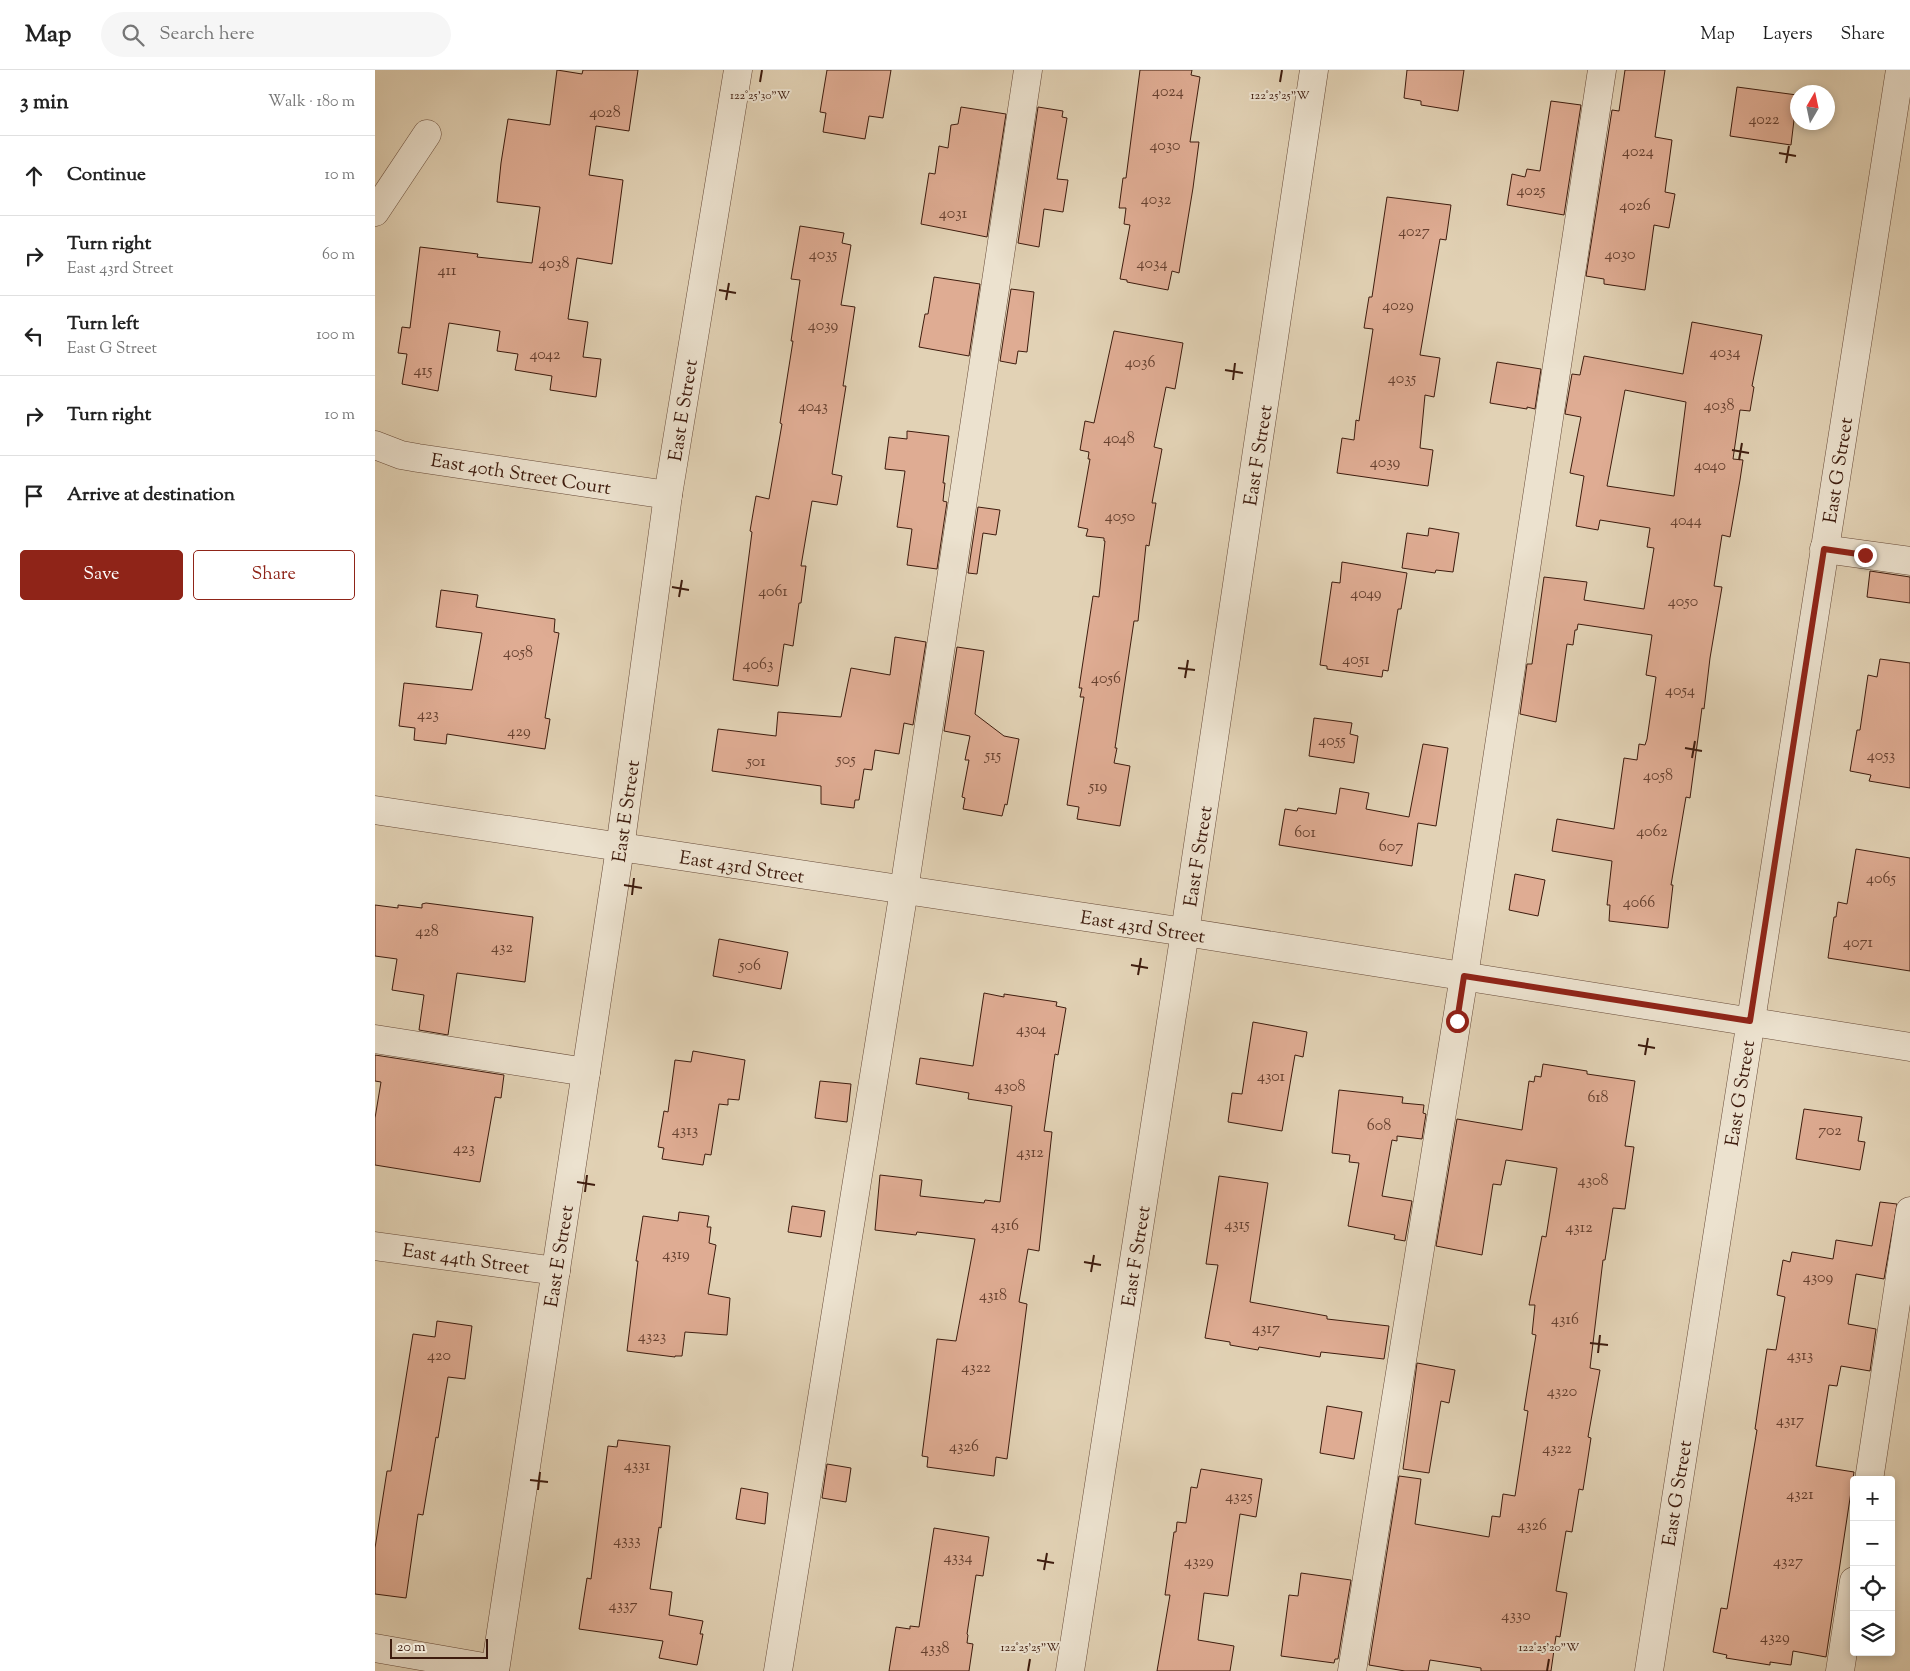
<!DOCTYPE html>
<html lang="en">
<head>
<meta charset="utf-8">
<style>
	:root { --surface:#fff; --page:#f6f6f6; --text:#222; --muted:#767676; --line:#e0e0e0; --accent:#8f2418 }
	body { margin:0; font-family:"Sorts Mill Goudy",serif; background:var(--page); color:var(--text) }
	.controls { position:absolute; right:15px; bottom:15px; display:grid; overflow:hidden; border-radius:5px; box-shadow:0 2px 8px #0003 }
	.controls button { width:45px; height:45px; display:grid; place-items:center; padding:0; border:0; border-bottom:1px solid var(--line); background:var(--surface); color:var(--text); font:25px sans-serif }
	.compass { position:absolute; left:1415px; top:15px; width:45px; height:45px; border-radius:50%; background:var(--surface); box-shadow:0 2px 8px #0003; rotate:9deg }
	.scale { position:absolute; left:15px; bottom:12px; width:98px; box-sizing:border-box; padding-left:5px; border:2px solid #3e1c0e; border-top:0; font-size:14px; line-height:18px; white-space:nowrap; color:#3e1c0e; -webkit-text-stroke:4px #ece2cf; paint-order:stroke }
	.stop { position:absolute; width:15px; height:15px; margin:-11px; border:4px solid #8f2418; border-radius:50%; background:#fff }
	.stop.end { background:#8f2418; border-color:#fff; box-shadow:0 1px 5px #0008 }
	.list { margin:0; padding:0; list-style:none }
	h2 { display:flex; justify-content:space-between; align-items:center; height:65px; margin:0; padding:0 20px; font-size:21px }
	h2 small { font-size:16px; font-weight:400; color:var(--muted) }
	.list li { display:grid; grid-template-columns:32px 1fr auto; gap:15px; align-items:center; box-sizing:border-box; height:80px; padding:0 20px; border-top:1px solid var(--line) }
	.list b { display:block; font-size:19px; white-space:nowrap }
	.list p { margin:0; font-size:16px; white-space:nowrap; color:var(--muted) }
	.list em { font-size:16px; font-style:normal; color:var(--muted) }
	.actions { display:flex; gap:10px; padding:15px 20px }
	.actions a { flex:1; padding:11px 0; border:1px solid var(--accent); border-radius:5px; text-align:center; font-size:18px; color:var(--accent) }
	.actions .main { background:var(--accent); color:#fff }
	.icon { flex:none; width:28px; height:28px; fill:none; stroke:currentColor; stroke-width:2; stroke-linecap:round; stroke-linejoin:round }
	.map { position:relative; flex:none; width:1535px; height:1601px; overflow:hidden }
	header { display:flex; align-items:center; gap:30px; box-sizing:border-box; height:70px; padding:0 25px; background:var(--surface); border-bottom:1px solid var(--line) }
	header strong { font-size:24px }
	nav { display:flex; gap:28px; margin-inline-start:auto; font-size:18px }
	.search { width:350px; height:45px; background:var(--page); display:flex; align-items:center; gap:12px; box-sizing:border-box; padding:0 18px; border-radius:28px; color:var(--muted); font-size:19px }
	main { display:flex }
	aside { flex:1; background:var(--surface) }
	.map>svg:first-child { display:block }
	.building { fill:#dfac93; stroke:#3e1c0e; fill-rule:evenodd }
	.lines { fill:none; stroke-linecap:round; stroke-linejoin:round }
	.minor-casing { stroke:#674a38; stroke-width:29 }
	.minor { stroke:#ece2cf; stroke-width:28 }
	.route { stroke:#8f2418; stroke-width:6 }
	.ticks { fill:none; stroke:#3e1c0e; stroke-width:2 }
	.labels { text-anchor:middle; stroke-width:4; stroke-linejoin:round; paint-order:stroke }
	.number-label { font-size:16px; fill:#66402f }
	.street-label { font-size:19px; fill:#3e1c0e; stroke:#ece2cf }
	.ticks-label { font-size:12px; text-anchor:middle; fill:#3e1c0e; stroke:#ece2cf; stroke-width:4; stroke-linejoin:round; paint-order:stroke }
</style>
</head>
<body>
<header>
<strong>Map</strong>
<div class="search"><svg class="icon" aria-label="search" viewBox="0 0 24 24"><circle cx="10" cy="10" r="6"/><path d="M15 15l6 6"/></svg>Search here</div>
<nav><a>Map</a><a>Layers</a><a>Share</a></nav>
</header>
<main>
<aside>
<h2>3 min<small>Walk · 180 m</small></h2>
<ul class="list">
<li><svg class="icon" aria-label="ahead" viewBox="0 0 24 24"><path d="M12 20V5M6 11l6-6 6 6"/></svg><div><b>Continue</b></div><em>10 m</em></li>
<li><svg class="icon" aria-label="right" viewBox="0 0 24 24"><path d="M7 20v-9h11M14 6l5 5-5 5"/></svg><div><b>Turn right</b><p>East 43rd Street</p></div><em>60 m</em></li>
<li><svg class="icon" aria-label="left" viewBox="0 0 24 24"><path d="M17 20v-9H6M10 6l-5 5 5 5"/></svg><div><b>Turn left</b><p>East G Street</p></div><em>100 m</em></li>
<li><svg class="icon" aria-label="right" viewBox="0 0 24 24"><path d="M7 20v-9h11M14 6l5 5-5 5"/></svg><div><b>Turn right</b></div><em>10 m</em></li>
<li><svg class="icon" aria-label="arrive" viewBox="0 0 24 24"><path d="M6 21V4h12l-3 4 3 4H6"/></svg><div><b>Arrive at destination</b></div></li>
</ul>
<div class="actions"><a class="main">Save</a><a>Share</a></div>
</aside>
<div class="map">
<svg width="1535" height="1601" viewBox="0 0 1535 1601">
	<rect width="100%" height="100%" fill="#e2d2b5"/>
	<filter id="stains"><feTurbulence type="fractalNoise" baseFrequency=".004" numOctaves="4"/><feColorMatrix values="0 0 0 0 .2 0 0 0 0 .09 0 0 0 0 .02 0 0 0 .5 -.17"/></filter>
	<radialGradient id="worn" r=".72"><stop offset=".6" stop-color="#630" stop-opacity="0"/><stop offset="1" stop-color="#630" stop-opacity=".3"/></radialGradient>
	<g class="building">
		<path d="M182,0L207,4L208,0H263L254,61L221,56L214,105L248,110L237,194L202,188L193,249L213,252L208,287L226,289L221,327L175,320L177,306L140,300L143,284L122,281L125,261L74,253L63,321L27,314L32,284L23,283L27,257L35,258L45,177L103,184L102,187L157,193L165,137L122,132L126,93L133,49L175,55Z"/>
		<path d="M452,0H516L508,48L494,46L490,69L448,62L451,43L445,42Z"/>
		<path d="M765,0H817L816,5L825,7L815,72H824L818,118L804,203L797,201L793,220L752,212V210L745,209L755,155L749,154L751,138H744L748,108H751Z"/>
		<path d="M1032,0H1089L1083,41L1046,35V31L1029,28Z"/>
		<path d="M1250,0H1290L1280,67L1297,70L1290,122L1300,124L1294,158L1279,155L1270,220L1229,214V209L1211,206L1237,40L1244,41Z"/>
		<path d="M1362,17L1422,25L1416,75L1355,66Z"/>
		<path d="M1176,31L1206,35L1189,145L1132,135L1137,104L1150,107L1152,99L1165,101Z"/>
		<path d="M586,37L631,44L612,167L546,154L554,103L560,104L564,76L573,78L576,55L583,54Z"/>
		<path d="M663,37L688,41L687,47L692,48L682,109L693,110L688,142L669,139L664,177L643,173Z"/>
		<path d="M1012,127L1076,135L1071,170L1065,169L1045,285L1065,288L1059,327L1050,325L1045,378L1058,380L1053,416L962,403L967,368L979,370L981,350L984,351L998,259L989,258L994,227H997Z"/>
		<path d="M425,156L469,163L467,173L476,175L466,235L480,237L468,316H471L457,404L467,406L462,435L437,431L426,496H431L426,533H424L418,576L409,574L403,616L358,610L377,462L375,461L381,426L394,429L407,354L405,353L418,271H416L425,210L416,209Z"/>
		<path d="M559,207L605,214L594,286L544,277L550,244H553Z"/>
		<path d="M636,219L659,222L652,282L643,281L641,294L625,291Z"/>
		<path d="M1317,252L1387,265L1377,316L1379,317L1375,341L1365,340L1358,389L1368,390L1365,410L1355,467L1347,465L1339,516L1347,517L1335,588L1329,639L1327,638L1315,728L1311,727L1296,815H1298L1293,858L1234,851L1235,835H1232L1237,791L1177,781L1182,749L1239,759L1249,688L1262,690L1264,674L1270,675L1272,669L1281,607L1271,605L1277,565L1203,554L1202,560H1200L1198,575L1192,574L1181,652L1145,644L1152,594H1157L1169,507L1212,512L1209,530L1269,539L1279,478L1272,477L1275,458L1225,450L1223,460L1201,456L1209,406L1195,403L1206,347L1190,344L1197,304L1205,305L1209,286L1308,304ZM1250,320L1311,332L1299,426L1232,416Z"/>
		<path d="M739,261L808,273L800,319L791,317L779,377L787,379L777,433H781L774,476L771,475L763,551H759L740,678H742L739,693L755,696L745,756L702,749L704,737L692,735L709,627H705L707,618H704L718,526L724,527L730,471H729V468L711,466L713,459L703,457L715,389H713L714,382L705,380L710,351L719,353Z"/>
		<path d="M1122,292L1166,299L1160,339L1152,337V339L1115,333Z"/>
		<path d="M532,361L574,366L568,413H570L568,431L572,432L562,499L532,495L537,459L522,457L530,401L510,399L514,367L532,369Z"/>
		<path d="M603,437L625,440L621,465L608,463L602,504L593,503Z"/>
		<path d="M1054,458L1084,463L1078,502L1061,500L1060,503L1027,498L1032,463L1053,466Z"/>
		<path d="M967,492L1032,503L1026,539H1023L1013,601L1008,600L1007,607L952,599V596L945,595L957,512L965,513Z"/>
		<path d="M1495,501L1535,507V533L1492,527Z"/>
		<path d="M66,520L103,525L101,537L180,549L179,562L184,563L170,648L175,649L170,679L72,664L71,674L39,670L40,658L24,656L29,613L97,620L107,563L61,557Z"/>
		<path d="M520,567L551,572L538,655L529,653L524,684L500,680L497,700L489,699L484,730H480L479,738L446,734V716L337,701L343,659L401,666L403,642L466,647L476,598L515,605Z"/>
		<path d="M582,577L609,581L600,644L629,666L644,669L632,735L630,734L627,746L588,739L590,728L587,727L594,690H590L595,666L569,661Z"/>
		<path d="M1505,589L1535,593V718L1494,711L1496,705L1475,701L1482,660H1485L1493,605L1502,607Z"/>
		<path d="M939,648L977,653L975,664L983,666L979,693L934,686Z"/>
		<path d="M1048,674L1073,678L1061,756L1043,753L1037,796L904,775L910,739L922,741L923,738L961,744L965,718L994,723L991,739L1034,747Z"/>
		<path d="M1481,779L1535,788V901L1453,888L1459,847H1461L1463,832L1472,834Z"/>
		<path d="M1140,804L1170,810L1163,846L1134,840Z"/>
		<path d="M51,833L158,847L150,912L82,903L73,965L44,960L49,925L17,920L22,889L0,886V835L23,838V835L47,838V834Z"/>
		<path d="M344,869L413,882L406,919L338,906Z"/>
		<path d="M609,923L629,927V924L682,932L681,936L691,938L683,985L680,984L669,1061L677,1062L664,1181L653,1179L644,1232L652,1234L632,1389L621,1387L619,1406L552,1397L553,1387L547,1386L562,1269L581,1271L600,1169L542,1162L541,1165L500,1160L505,1105L547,1110L545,1126L609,1133L610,1130L625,1132L637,1036L593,1029L594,1023L541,1014L545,988L598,996Z"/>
		<path d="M878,952L932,962L928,987L920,985L907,1061L853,1052L857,1023L867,1024Z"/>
		<path d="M318,981L370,990L364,1030L353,1029V1035L344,1034L336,1085L330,1084L328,1095L287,1089L289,1078L283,1077L289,1041L293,1042L300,990L316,992Z"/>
		<path d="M0,985L129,1005L126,1028L120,1027L105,1112L0,1095V1048L6,1012L0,1011Z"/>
		<path d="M1168,994L1212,1001V1004L1260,1011L1250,1076L1259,1077L1250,1139L1238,1138L1230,1190H1228L1215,1298L1225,1300L1213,1367L1216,1368L1208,1420L1204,1419L1197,1462L1191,1461L1181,1521L1192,1523L1185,1567L1181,1566L1176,1601H1106V1598L1055,1590L1053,1601H1030L994,1595L1024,1406L1046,1409L1040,1454L1114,1467L1117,1446L1125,1447L1128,1424L1140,1426L1153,1341L1149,1340L1161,1265L1157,1264L1160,1235H1154L1167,1166L1171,1167L1182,1098L1131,1090L1126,1115L1118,1114L1107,1185L1061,1176L1082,1049L1147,1060L1154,1011L1159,1012L1160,1006L1166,1007Z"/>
		<path d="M445,1011L476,1014L472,1052L440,1048Z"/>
		<path d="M964,1020L1028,1027L1027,1033L1049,1035L1048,1043L1051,1044L1047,1069L1022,1066V1071L1017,1070L1007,1126L1037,1131L1030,1171L1019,1169L1020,1165L973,1156L984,1093L974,1092L975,1085L957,1083Z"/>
		<path d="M1429,1039L1487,1047L1483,1071L1490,1072L1485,1100L1421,1089Z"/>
		<path d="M844,1106L893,1113L875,1232L952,1246V1249L1014,1256L1009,1289L946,1282L945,1287L884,1277L883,1280L855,1275V1272L830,1268L843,1195L831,1194Z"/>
		<path d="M1505,1132L1522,1134L1509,1209L1481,1204L1473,1254L1501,1259L1495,1301L1466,1296L1462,1316L1454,1315L1441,1396L1479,1402L1451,1587L1418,1581L1416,1595L1395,1592V1595L1351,1588L1352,1585L1338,1582L1346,1538L1352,1539L1382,1360L1380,1359L1392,1279L1401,1280L1410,1227L1402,1225L1408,1190L1415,1192L1417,1182L1458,1189L1461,1170L1497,1176Z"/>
		<path d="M417,1136L450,1141L446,1167L413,1162Z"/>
		<path d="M304,1142L334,1146L332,1157H336L334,1173L341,1175L333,1224L355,1228L352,1265L310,1262L307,1286H300V1287L252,1281L263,1191H261L268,1146L303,1151Z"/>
		<path d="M62,1251L97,1256L90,1309L73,1307L63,1368L61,1367L48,1445L43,1444L31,1528L0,1524V1478L12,1401H16L38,1264L60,1267Z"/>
		<path d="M1042,1293L1080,1300L1074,1333L1066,1331L1054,1403L1028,1399Z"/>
		<path d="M952,1336L987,1342L979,1389L945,1383Z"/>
		<path d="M243,1370L295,1376L286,1458L284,1457L275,1519L297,1522L294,1545L328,1551L325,1564H328L322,1595L284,1588L288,1571L204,1559L212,1508L216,1509L233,1376L242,1377Z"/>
		<path d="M452,1394L476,1398L471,1432L447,1428Z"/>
		<path d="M826,1399L887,1409L881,1447L865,1444L853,1526L829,1523L823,1570L859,1576L855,1601H782L795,1525H790L799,1462H801L802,1452L811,1453L816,1417L822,1418Z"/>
		<path d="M366,1418L393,1423L390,1454L361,1449Z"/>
		<path d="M559,1458L614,1467L608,1506L601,1505L592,1564L593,1565L592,1573L598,1574L594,1601H514L521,1557L535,1559V1556L544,1557Z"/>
		<path d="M926,1503L976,1510L963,1589H960L959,1593L906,1586L914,1525L923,1526Z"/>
	</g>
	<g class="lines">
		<g class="minor-casing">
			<g id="minor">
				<path d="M0,142L52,64"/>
				<path d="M0,375L26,385L43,388L293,425"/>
				<path d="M1449,479L1535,491"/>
				<path d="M0,740L810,862L1535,977"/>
				<path d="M0,969L211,1002"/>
				<path d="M0,1176L181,1201"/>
				<path d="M1494,1410L1535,1141"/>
				<path d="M0,1578L120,1599"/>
				<path d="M120,1601L245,778L293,425L363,0"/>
				<path d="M403,1601L529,820L653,0"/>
				<path d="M695,1601L810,862L939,0"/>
				<path d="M977,1601L1089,906L1227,0"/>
				<path d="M1274,1601L1525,0"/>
				<path d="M1465,1601L1479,1511"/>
			</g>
		</g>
		<use href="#minor" class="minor"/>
	</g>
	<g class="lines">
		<path class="route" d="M1082,951L1089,906L1375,951L1449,479L1490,485"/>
	</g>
	<path class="ticks" d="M385,12L387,0M905,12L907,0M1404,83L1421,86M1411,93L1414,76M344,220L361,223M351,230L354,213M850,300L868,303M858,310L860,293M1357,380L1374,383M1364,390L1367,373M297,517L314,520M304,527L307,510M803,598L820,600M810,608L813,590M1310,678L1327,681M1317,688L1320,671M249,815L267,818M257,825L259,808M756,895L773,898M763,905L766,888M1263,975L1280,978M1270,985L1273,968M202,1112L220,1115M210,1122L212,1105M709,1192L726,1195M716,1202L719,1185M1215,1273L1233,1275M1223,1283L1225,1265M155,1410L173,1412M163,1420L165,1402M662,1490L679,1493M669,1500L672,1483M653,1601L655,1589M1172,1601L1174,1589"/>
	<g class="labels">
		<g class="number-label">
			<text x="793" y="26">4024</text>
			<text x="230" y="47">4028</text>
			<text x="1389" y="54">4022</text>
			<text x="790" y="80">4030</text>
			<text x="1263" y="86">4024</text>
			<text x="1156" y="125">4025</text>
			<text x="781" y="134">4032</text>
			<text x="1260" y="140">4026</text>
			<text x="578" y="148">4031</text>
			<text x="1039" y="166">4027</text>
			<text x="448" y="189">4035</text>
			<text x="1245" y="189">4030</text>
			<text x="179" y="198">4038</text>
			<text x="777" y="198">4034</text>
			<text x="72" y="205">411</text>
			<text x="1023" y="240">4029</text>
			<text x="448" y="260">4039</text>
			<text x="1350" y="287">4034</text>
			<text x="170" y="289">4042</text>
			<text x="765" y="297">4036</text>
			<text x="48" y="305">415</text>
			<text x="1027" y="313">4035</text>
			<text x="1344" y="340">4038</text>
			<text x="438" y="341">4043</text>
			<text x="744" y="373">4048</text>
			<text x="1010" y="397">4039</text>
			<text x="1335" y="400">4040</text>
			<text x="745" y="451">4050</text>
			<text x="1311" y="455">4044</text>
			<text x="398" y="526">4061</text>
			<text x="991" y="528">4049</text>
			<text x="1308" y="536">4050</text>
			<text x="143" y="587">4058</text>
			<text x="981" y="594">4051</text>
			<text x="383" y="599">4063</text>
			<text x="731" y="613">4056</text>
			<text x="1305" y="625">4054</text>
			<text x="53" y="649">423</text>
			<text x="144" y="666">429</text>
			<text x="957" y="675">4055</text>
			<text x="618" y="690">515</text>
			<text x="1506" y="690">4053</text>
			<text x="471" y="694">505</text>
			<text x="381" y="696">501</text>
			<text x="1283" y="710">4058</text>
			<text x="723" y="721">519</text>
			<text x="1277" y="766">4062</text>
			<text x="930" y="767">601</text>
			<text x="1016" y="781">607</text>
			<text x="1506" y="813">4065</text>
			<text x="1264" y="837">4066</text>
			<text x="52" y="866">428</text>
			<text x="1483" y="877">4071</text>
			<text x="127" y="882">432</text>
			<text x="375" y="900">506</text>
			<text x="656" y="964">4304</text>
			<text x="896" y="1011">4301</text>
			<text x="635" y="1021">4308</text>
			<text x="1223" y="1032">618</text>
			<text x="1004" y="1060">608</text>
			<text x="310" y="1065">4313</text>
			<text x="1455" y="1065">702</text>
			<text x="89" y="1083">423</text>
			<text x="655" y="1087">4312</text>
			<text x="1218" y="1115">4308</text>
			<text x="862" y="1159">4315</text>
			<text x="630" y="1160">4316</text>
			<text x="1204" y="1162">4312</text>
			<text x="301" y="1189">4319</text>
			<text x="1443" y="1212">4309</text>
			<text x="618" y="1230">4318</text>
			<text x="1190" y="1254">4316</text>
			<text x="891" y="1263">4317</text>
			<text x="277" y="1271">4323</text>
			<text x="64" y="1290">420</text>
			<text x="1425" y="1290">4313</text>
			<text x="601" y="1302">4322</text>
			<text x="1187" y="1326">4320</text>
			<text x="1415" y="1355">4317</text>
			<text x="589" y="1381">4326</text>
			<text x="1182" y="1383">4322</text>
			<text x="262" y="1400">4331</text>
			<text x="1425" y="1429">4321</text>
			<text x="864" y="1431">4325</text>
			<text x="1157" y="1460">4326</text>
			<text x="252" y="1475">4333</text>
			<text x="583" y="1492">4334</text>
			<text x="824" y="1496">4329</text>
			<text x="1413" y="1496">4327</text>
			<text x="248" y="1540">4337</text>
			<text x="1141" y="1550">4330</text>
			<text x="1400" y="1572">4329</text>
			<text x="560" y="1583">4338</text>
		</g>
		<g class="street-label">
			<text transform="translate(307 340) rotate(-81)" y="7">East E Street</text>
			<text transform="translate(882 385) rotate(-81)" y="7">East F Street</text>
			<text transform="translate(1462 400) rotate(-81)" y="7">East G Street</text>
			<text transform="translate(146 403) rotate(9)" y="7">East 40th Street Court</text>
			<text transform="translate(250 741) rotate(-82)" y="7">East E Street</text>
			<text transform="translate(822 786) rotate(-81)" y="7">East F Street</text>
			<text transform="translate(367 796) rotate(9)" y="7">East 43rd Street</text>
			<text transform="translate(768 856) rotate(9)" y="7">East 43rd Street</text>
			<text transform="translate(1364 1023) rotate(-81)" y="7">East G Street</text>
			<text transform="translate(183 1186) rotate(-81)" y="7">East E Street</text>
			<text transform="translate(760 1186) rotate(-81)" y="7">East F Street</text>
			<text transform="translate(91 1188) rotate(8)" y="7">East 44th Street</text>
			<text transform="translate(1301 1423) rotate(-81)" y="7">East G Street</text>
		</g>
	</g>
	<g class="ticks-label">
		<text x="385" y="29">122°25'30"W</text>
		<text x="905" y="29">122°25'25"W</text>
		<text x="655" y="1581">122°25'25"W</text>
		<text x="1174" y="1581">122°25'20"W</text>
	</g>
	<rect width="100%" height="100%" filter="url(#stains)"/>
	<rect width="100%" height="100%" fill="url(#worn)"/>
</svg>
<div class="controls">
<button>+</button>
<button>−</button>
<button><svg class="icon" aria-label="locate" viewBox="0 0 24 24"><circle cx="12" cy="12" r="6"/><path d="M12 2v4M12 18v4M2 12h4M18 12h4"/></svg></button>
<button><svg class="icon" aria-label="layers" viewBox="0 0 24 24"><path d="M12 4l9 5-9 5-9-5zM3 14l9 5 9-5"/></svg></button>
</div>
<svg class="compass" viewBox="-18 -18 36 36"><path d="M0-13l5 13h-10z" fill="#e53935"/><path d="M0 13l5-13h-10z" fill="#767676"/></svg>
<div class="scale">20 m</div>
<div class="stop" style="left:1082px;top:951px"></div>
<div class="stop end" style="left:1490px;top:485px"></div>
</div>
</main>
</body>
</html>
